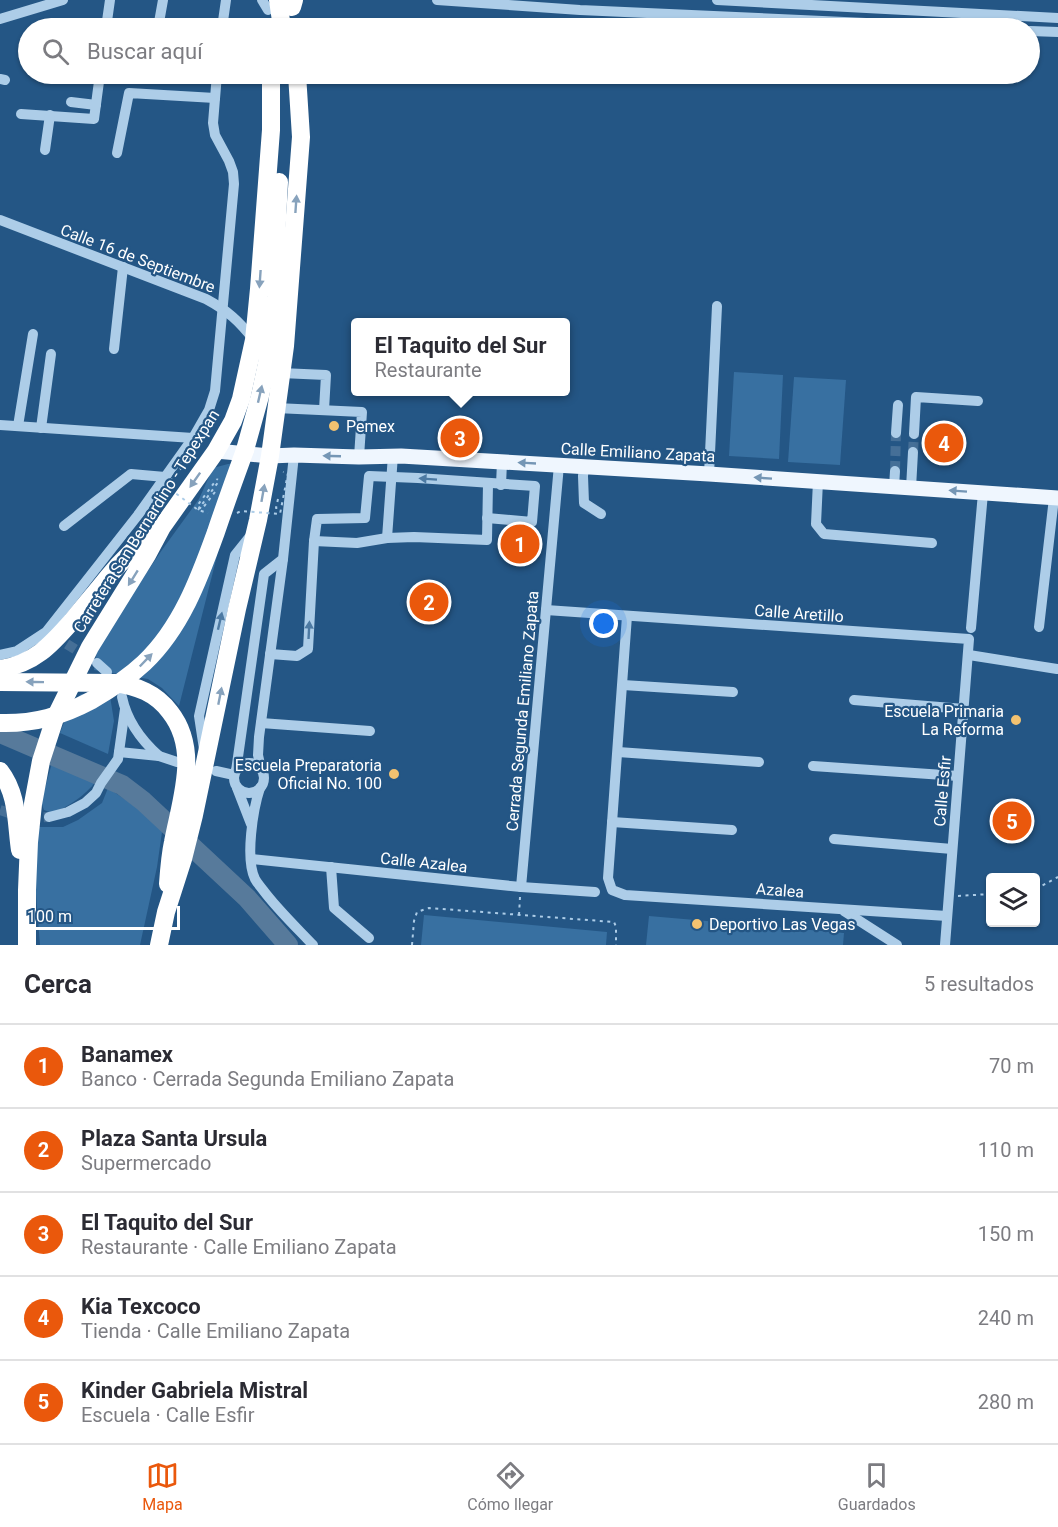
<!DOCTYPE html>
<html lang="es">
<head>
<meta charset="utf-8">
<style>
	:root { --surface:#fff; --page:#f7f7f7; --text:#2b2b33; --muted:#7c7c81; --line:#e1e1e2; --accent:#ea580c }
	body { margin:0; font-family:Roboto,sans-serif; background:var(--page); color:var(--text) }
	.controls { position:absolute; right:18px; bottom:18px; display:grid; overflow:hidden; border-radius:6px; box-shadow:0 2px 4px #0004 }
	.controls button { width:54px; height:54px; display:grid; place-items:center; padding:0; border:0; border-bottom:2px solid var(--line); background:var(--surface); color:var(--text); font:30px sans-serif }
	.scale { position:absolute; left:18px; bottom:15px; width:162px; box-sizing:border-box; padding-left:6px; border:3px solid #fff; border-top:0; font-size:16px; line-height:21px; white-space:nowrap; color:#fff; -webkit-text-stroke:4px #245685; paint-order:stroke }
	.you { position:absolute; left:604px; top:624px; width:21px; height:21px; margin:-15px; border:4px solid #fff; border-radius:50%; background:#1a73e8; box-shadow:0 0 0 9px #1a73e833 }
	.badge { display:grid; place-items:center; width:39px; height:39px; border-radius:50%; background:var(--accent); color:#fff; font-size:20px; font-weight:700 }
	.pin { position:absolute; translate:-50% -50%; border:3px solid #fff; box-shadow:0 2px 6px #0006 }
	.popup { position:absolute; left:351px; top:318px; width:219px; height:78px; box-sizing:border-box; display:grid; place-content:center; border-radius:6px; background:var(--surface); filter:drop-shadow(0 2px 4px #0005); font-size:20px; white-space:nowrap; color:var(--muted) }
	.popup b { font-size:22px; color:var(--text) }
	.popup::after { content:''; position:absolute; left:50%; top:100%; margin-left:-12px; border:12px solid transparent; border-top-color:var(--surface) }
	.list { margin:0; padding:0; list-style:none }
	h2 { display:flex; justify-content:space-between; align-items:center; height:78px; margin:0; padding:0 24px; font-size:26px }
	h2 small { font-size:20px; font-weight:400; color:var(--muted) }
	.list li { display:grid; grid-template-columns:39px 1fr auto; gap:18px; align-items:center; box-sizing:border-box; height:84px; padding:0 24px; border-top:2px solid var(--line) }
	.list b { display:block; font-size:22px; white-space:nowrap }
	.list p { margin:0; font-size:20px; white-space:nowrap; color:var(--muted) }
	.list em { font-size:20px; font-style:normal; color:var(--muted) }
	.icon { flex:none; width:33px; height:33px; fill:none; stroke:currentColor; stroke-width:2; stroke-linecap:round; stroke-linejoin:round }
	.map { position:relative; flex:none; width:1058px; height:945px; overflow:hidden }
	.search { position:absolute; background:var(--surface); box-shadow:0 2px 4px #0004; left:18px; right:18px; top:18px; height:66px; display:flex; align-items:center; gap:15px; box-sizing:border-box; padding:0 21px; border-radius:33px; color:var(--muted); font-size:22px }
	.sheet { height:498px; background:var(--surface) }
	nav { display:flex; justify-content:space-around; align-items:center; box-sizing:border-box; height:84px; border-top:2px solid var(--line); background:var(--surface); font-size:16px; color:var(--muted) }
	nav a { display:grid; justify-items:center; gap:3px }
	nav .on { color:var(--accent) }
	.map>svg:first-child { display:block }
	.green { fill:#3870a1 }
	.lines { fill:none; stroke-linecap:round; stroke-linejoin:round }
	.river { stroke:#577a9b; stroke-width:20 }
	.minor-tunnel { stroke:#456f97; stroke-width:10; stroke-dasharray:10 5; stroke-linecap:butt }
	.path { stroke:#adcde8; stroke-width:2; stroke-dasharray:3 4.5; stroke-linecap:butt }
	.minor { stroke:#adcde8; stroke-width:10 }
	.major { stroke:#eff6fe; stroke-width:15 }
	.highway { stroke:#fff; stroke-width:18 }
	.path-bridge { stroke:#adcde8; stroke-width:2; stroke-dasharray:3 4.5; stroke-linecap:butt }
	.highway-bridge { stroke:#fff; stroke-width:18 }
	.oneway { fill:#87a2bc }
	.oneway2 { fill:#7596b5 }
	.oneway3 { fill:#4d7aa3 }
	.poi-dot { fill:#f3c270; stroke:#245685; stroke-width:2 }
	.labels { text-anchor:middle; stroke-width:4.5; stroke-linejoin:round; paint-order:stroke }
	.street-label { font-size:16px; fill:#fff; stroke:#245685 }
	.poi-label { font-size:16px; fill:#fff; stroke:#245685; text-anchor:start }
</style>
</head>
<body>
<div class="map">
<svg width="1058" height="945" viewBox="0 0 1058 945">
	<rect width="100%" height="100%" fill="#245685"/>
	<g class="green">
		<path d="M734,372L783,375L779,459L729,456Z"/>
		<path d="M794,377L846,380L840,465L788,462Z"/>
		<path d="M243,463L220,544L179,706L162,688L148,679L94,670L98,644L162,550L199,499L213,468L228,464Z"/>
		<path d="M81,694L110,696L114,721L108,754L60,733L71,704Z"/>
		<path d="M52,763L96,781C86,795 68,807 52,813L44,810L41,802Z"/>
		<path d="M108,788L163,825L157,867L140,945H40L35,881L38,827H63L78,820L102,803Z"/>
		<path d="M424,915L607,932L606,945H421Z"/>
		<path d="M649,916L844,933L843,945H646Z"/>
	</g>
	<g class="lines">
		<path class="river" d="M0,733L122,785L143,801L247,898L288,945"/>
		<g class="minor-tunnel">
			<path d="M913,452L914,434"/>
			<path d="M895,471L896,433"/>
			<path d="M54,636L89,658"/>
			<path d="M0,810L24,818L49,817"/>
		</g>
		<g class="path">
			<path d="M215,492L202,509L197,506L217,479"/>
			<path d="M278,499L276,508H280"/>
			<path d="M1036,889L1058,877"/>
			<path d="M958,896L990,894"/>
			<path d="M519,915L520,897"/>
			<path d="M412,945L414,921L417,912L429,908L614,922L616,927V945"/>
		</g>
		<g class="minor">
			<path d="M262,0L268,10"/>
			<path d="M437,0L580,10L976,28"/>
			<path d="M717,0L1058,18"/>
			<path d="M0,19L63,0"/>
			<path d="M106,28L110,0"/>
			<path d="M158,28L163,0"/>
			<path d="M222,28L226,0"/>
			<path d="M1030,31L1058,32"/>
			<path d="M0,79L5,80"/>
			<path d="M71,102L96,105"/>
			<path d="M21,114L94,119L100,74"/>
			<path d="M45,150L50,115"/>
			<path d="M117,153L129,93L215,98"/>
			<path d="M0,220L206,299C228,311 238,320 254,340"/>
			<path d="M114,349L123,267"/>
			<path d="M281,373L326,375L324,410"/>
			<path d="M276,408L362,412L359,457"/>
			<path d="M0,425L193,438"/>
			<path d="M18,426L33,334"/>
			<path d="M41,428L51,354"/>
			<path d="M896,433L898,405"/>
			<path d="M914,434L916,397L978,401"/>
			<path d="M584,467L583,476L584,503L601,514"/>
			<path d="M709,474L717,306"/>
			<path d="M818,481L816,524L824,534L932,543"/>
			<path d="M501,485L502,462"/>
			<path d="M894,487L895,471"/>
			<path d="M911,488L913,452"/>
			<path d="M64,526L131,474L165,477"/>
			<path d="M387,538L393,455"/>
			<path d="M314,541L357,543L387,538L414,537L487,540L488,484"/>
			<path d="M546,610L969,639L945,945"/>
			<path d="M627,616L608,878L612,890L625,895L947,916"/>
			<path d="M1039,627L1054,498"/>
			<path d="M971,628L983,493"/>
			<path d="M270,654L297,656L308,649L314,541L317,519L365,518L369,476L418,478L535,486L532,522L487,518"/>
			<path d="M0,655L17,651L46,632L138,515L193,438L209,410L215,391L234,184L233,172L229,161L215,135L213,123L217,74"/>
			<path d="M969,655L1057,669"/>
			<path d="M97,663L107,672"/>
			<path d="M623,685L733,692"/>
			<path d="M122,697C127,721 141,740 159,756"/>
			<path d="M854,700L964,709"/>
			<path d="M261,723L370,731"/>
			<path d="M204,749L199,716L235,555L251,535"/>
			<path d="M119,752L159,756L177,762"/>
			<path d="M618,752L759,762"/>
			<circle cx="249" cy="778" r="15"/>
			<path d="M813,766L958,776"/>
			<path d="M261,769L258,755L259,737L283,559"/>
			<path d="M216,771L234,775"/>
			<path d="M236,771L264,574L283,559L294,455"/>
			<path d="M237,788L251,824"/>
			<path d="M260,788C253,809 245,859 255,879C257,883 261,887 263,890C278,910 296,927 313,945"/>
			<path d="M49,817L68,812L85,803L96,793L101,783L118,759L125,709"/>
			<path d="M612,822L732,830"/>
			<path d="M834,839L952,849"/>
			<path d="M251,859L521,887L595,892"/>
			<path d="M331,867L334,908L369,938"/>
			<path d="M521,887L559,465"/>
			<path d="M844,911L897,945"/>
		</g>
		<path class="major" d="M216,451L270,456L294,455L359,457L401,456L709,474L1058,498"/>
		<g class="highway">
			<path d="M278,0L282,28"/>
			<path d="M292,7L294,0"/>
			<path d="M245,450L260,396L267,363L273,297L279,182"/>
			<path d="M0,669C34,664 51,645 72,621C84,606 96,592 108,577C122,560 138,545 155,532"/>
			<path d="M0,682L114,683C137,686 156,693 170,712C200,750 181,799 173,842C170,856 169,870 168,884"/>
			<path d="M0,771C18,794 16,823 20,850"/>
			<path d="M27,945V890L29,842L33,804L41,761L55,718L90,647L147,555L162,527L216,451L233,421L241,399L254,340L259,289L271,130V74"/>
			<path d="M159,945L166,912L183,859L194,815L237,609L258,520L270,456L285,346L301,137L297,74"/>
		</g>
		<g class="path-bridge">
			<path d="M166,480L189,452L194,453L166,486L198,510L208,513"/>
			<path d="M198,510L219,481L217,479"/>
			<path d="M237,513L241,511L280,514L288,473L283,472"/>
		</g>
		<path class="highway-bridge" d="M0,723C34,724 62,716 92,700C111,689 128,678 144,663C181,628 199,579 216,532C225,505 235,478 245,450"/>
	</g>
	<defs><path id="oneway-solid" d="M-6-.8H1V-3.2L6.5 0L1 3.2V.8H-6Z" transform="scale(1.5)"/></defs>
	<g class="oneway">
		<use href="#oneway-solid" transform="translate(296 204) rotate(-86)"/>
		<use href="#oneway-solid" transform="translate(260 279) rotate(94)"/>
		<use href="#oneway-solid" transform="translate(260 394) rotate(-77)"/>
		<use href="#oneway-solid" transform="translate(195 480) rotate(125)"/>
		<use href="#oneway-solid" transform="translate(263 493) rotate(-80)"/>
		<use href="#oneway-solid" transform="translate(133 578) rotate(122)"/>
		<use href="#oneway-solid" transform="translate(146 660) rotate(-46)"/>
		<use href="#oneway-solid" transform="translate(35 682) rotate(-179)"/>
		<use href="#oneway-solid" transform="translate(220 696) rotate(-79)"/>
	</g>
	<g class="oneway2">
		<use href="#oneway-solid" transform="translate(332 456) rotate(-178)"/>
		<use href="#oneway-solid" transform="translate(527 463) rotate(-177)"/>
		<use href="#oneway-solid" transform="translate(763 478) rotate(-176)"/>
		<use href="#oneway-solid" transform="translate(958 491) rotate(-176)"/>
	</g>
	<g class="oneway3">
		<use href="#oneway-solid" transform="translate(428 479) rotate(-176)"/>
		<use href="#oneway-solid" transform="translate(220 621) rotate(-77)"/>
		<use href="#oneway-solid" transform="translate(309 630) rotate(-87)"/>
	</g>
	<g class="poi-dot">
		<circle cx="334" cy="426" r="6"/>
		<circle cx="1016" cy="720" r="6"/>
		<circle cx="394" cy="774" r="6"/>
		<circle cx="697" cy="924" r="6"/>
	</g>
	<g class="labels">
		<g class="street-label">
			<text transform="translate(138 258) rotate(21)" y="6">Calle 16 de Septiembre</text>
			<text transform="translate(638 452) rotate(3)" y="6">Calle Emiliano Zapata</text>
			<text transform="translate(146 521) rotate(-58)" y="6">Carretera San Bernardino - Tepexpan</text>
			<text transform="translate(799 613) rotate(4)" y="6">Calle Aretillo</text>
			<text transform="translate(522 711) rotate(-85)" y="6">Cerrada Segunda Emiliano Zapata</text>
			<text transform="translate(942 791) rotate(-85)" y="6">Calle Esfir</text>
			<text transform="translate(424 862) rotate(6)" y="6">Calle Azalea</text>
			<text transform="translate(780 890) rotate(4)" y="6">Azalea</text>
		</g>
		<g class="poi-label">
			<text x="346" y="432">Pemex</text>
			<text x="1004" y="717" text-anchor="end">Escuela Primaria<tspan x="1004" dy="18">La Reforma</tspan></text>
			<text x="382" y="771" text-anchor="end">Escuela Preparatoria<tspan x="382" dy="18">Oficial No. 100</tspan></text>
			<text x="709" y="930">Deportivo Las Vegas</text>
		</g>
	</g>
</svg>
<div class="controls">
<button><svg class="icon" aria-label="layers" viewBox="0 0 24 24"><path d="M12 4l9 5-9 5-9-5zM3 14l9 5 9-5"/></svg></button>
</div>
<div class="scale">100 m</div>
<div class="you"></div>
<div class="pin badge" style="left:520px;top:544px">1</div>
<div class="pin badge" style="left:429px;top:602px">2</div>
<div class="pin badge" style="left:460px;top:438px">3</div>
<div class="popup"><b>El Taquito del Sur</b>Restaurante</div>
<div class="pin badge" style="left:944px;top:443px">4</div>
<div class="pin badge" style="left:1012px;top:821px">5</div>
<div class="search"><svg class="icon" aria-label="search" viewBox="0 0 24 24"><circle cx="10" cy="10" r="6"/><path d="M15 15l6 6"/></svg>Buscar aquí</div>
</div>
<section class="sheet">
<h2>Cerca<small>5 resultados</small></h2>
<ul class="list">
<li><span class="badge">1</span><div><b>Banamex</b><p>Banco · Cerrada Segunda Emiliano Zapata</p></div><em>70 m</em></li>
<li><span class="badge">2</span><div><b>Plaza Santa Ursula</b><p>Supermercado</p></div><em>110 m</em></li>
<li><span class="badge">3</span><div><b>El Taquito del Sur</b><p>Restaurante · Calle Emiliano Zapata</p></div><em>150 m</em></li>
<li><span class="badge">4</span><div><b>Kia Texcoco</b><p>Tienda · Calle Emiliano Zapata</p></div><em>240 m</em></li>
<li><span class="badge">5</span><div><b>Kinder Gabriela Mistral</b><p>Escuela · Calle Esfir</p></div><em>280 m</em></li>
</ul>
</section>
<nav>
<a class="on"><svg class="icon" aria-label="map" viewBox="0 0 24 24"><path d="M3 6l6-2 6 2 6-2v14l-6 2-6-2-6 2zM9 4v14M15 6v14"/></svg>Mapa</a>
<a><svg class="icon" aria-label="directions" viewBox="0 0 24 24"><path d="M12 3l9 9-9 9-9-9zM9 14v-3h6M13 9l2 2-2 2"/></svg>Cómo llegar</a>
<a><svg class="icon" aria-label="saved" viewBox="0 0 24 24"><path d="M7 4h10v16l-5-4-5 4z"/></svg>Guardados</a>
</nav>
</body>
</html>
